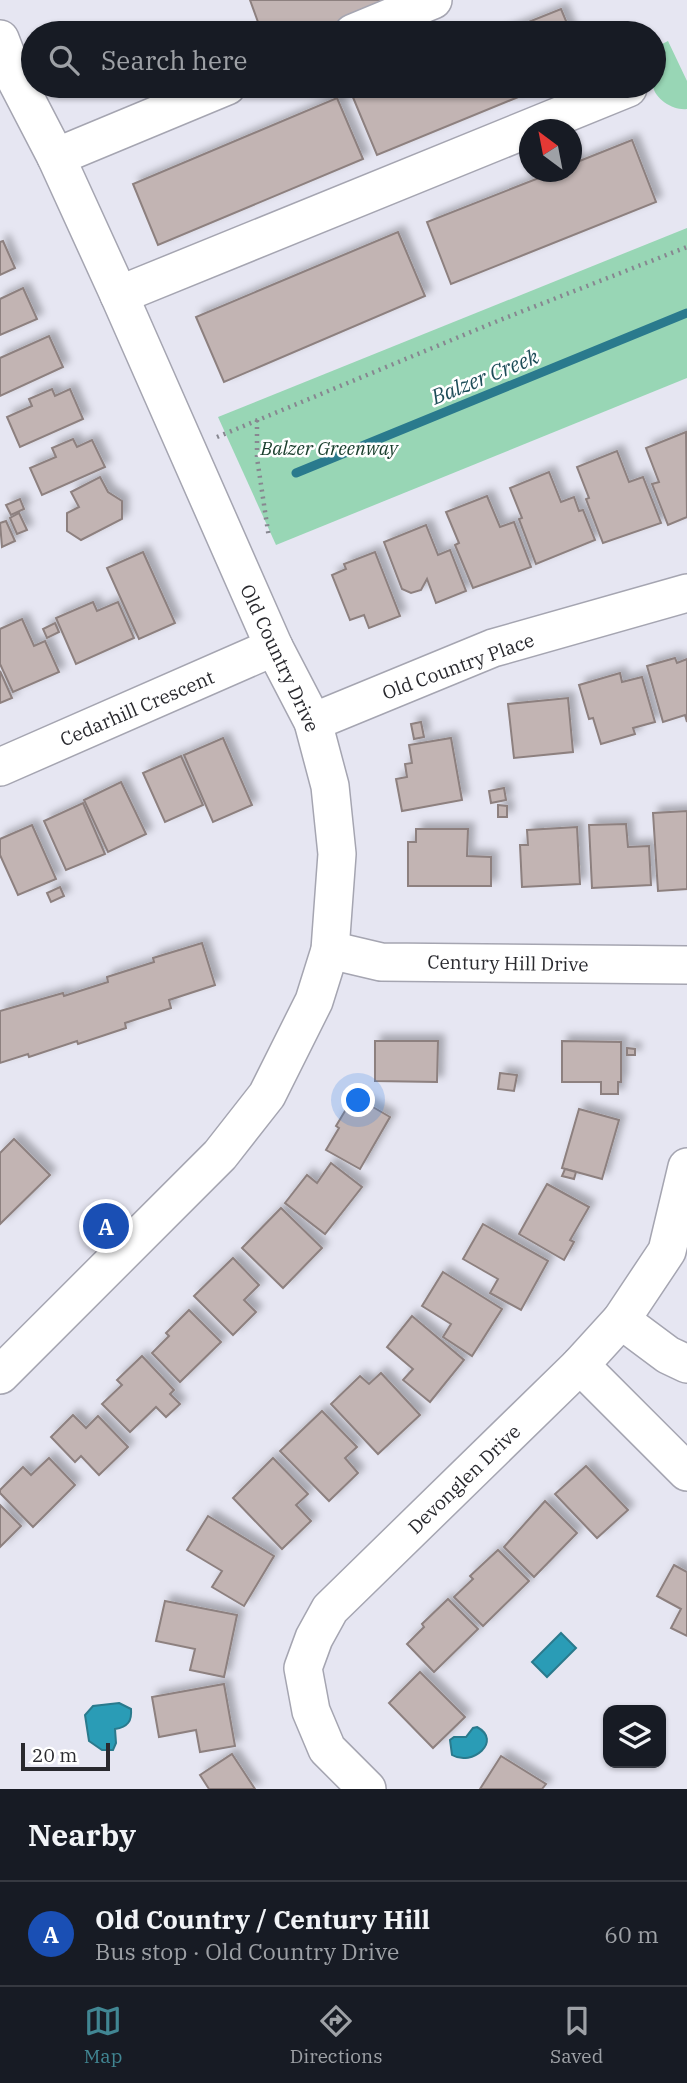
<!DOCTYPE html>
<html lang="en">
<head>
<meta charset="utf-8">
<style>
	:root { --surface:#171b24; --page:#20242c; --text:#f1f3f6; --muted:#9ea1a6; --line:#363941; --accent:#418693 }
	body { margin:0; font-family:"IBM Plex Serif",serif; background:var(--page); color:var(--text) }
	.controls { position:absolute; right:21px; bottom:21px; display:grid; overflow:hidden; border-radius:14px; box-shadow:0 2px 5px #0004 }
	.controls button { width:63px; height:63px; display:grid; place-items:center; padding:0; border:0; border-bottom:2px solid var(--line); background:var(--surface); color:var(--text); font:35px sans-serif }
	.compass { position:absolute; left:519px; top:119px; width:63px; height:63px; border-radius:50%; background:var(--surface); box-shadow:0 2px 5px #0004; rotate:328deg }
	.scale { position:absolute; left:21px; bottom:18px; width:89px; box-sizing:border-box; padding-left:7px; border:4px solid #29292e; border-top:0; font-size:19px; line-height:24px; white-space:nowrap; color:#29292e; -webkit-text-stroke:5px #fff; paint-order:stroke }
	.you { position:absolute; left:359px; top:1101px; width:24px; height:24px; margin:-18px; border:5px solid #fff; border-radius:50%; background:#1a73e8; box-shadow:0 0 0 10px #1a73e833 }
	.badge { display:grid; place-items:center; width:46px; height:46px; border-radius:50%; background:var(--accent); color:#fff; font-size:23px; font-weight:700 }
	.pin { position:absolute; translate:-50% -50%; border:4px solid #fff; box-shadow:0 2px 7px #0006 }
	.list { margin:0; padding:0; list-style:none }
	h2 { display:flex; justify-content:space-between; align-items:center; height:91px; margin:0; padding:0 28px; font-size:30px }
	h2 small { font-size:23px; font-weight:400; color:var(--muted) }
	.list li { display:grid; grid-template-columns:46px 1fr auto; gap:21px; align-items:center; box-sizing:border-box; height:105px; padding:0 28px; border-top:2px solid var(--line) }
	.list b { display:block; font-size:26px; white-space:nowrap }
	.list p { margin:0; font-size:23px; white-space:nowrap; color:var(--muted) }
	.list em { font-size:23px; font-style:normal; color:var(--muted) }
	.icon { flex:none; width:38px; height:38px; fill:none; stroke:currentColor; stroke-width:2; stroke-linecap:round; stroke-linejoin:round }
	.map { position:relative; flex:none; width:687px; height:1789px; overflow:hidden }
	.search { position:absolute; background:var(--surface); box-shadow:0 2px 5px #0004; left:21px; right:21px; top:21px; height:77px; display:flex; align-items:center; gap:18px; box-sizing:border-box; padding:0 24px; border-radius:38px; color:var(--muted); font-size:26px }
	.sheet { height:196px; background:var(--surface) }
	nav { display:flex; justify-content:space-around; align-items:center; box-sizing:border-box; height:98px; border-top:2px solid var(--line); background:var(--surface); font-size:19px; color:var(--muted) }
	nav a { display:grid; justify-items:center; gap:4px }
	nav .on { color:var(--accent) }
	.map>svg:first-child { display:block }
	.green { fill:#98d6b5 }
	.water { fill:#2a9cb6; stroke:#2a7a8d; stroke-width:2 }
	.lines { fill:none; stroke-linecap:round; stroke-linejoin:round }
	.stream { stroke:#2a7a8d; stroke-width:9 }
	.building { fill:#c2b4b3; stroke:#8d807f; stroke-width:2; filter:url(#shadow) }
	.minor-casing { stroke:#a5a5b1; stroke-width:40 }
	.path { stroke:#878790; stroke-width:4.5; stroke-dasharray:2 5; stroke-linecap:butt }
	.minor { stroke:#fff; stroke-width:37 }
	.labels { text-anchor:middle; stroke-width:5; stroke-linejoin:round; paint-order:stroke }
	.park-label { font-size:19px; font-style:italic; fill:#193e2c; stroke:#fff }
	.street-label { font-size:19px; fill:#29292e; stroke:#fff }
	.water-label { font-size:21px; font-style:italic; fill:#1e4d58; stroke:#fff }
</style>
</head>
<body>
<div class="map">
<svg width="687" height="1789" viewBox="0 0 687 1789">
	<defs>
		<filter id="shadow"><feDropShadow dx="6" dy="-6" stdDeviation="3.5" flood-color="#0004"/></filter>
	</defs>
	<rect width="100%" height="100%" fill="#e6e6f2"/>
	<g class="green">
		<path d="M668,41L687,81V109C675,111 655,100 653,86C651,77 654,59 654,48Z"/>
		<path d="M687,228V378L276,545L218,417Z"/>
	</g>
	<g class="water">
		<path d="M561,1633L576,1648L547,1677L532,1662Z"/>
		<path d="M119,1703L131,1709C132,1721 128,1727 115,1729L116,1743L113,1750H102L89,1741L85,1715L93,1706Z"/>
		<path d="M477,1727C503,1741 472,1767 452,1755L450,1740L454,1737H466L473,1728Z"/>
	</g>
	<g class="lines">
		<path class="stream" d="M296,473L687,313"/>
	</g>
	<g class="building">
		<path d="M250,0H392L318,33H262Z"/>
		<path d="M561,9L571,33H501Z"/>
		<path d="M374,86H545L377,155L352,95Z"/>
		<path d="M337,98L363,159L158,245L133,184Z"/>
		<path d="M632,140L656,202L451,284L427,222L554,172H572V164Z"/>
		<path d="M398,232L425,296L224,382L196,317Z"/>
		<path d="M3,241L15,268L0,275V242Z"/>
		<path d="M23,288L37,319L0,335V299Z"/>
		<path d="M49,336L63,367L0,396V358Z"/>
		<path d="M52,389L55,396L70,389L83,419L20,447L7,417L32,406L29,399Z"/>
		<path d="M686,432L687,517L668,525L652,484L659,482L646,448Z"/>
		<path d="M73,439L77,447L92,440L105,467L42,495L30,468L56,457L52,448Z"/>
		<path d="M617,451L629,482L643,477L661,523L603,543L586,499L589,498L577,467Z"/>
		<path d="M549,472L561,502L574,497L579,511L583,510L595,540L536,564L519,519L522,518L510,488Z"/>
		<path d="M100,477L108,492L122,501V519L81,540L67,531V513L79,507L71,492Z"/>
		<path d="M487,496L500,527L514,522L531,567L473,588L455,545L459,543L446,512Z"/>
		<path d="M20,499L24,509L11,515L6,505Z"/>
		<path d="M19,513L27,530L17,534L10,518Z"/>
		<path d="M6,521L15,541L2,547L0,523Z"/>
		<path d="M426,525L438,555L450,550L466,591L436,603L427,579L421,590L411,593L402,589L384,542Z"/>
		<path d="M143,552L175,623L139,639L107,568Z"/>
		<path d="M375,552L400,616L369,628L364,615L350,620L332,575L346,569L344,564Z"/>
		<path d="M93,602L97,611L118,602L134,638L76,664L56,618Z"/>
		<path d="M22,619L34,646L45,641L59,672L13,692L0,664V629Z"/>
		<path d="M55,623L59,632L47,638L43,629Z"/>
		<path d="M675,658L677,663L687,659V722L685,715L663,722L647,666Z"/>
		<path d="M0,671L12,698L0,703Z"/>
		<path d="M620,673L622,682L642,677L655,722L633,728L635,734L601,744L593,718L589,719L579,685Z"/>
		<path d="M568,698L573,752L514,758L508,704Z"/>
		<path d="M421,722L424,737L414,739L411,724Z"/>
		<path d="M223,738L252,805L213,822L184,755Z"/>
		<path d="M451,738L462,800L402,811L396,779L407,777L405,764L412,763L409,745Z"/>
		<path d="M181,756L203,805L165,822L143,773Z"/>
		<path d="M121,782L146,834L108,852L84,800Z"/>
		<path d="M504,788L506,800L491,803L489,791Z"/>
		<path d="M83,803L105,854L66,870L44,821Z"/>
		<path d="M498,805L507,806V817H498Z"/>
		<path d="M687,811V889L658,891L653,813Z"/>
		<path d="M626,824L628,847L649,846L651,885L592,888L589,825Z"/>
		<path d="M32,825L56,879L18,895L0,855V839Z"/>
		<path d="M577,827L580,884L522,887L520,845H528L527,830Z"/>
		<path d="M416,829H468L467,856L491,857V886H408V842H416Z"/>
		<path d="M60,887L64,896L51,902L47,893Z"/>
		<path d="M202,943L215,985L169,1000L171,1008L125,1023L126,1028L78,1044L77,1041L29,1057L28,1054L0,1063V1011L63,993L64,996L108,982L107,977L154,962L153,958Z"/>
		<path d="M375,1041H438L437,1082L375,1081Z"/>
		<path d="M562,1041L621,1042V1082H618V1094H601V1082H562Z"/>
		<path d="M627,1048L635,1049V1055H627Z"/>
		<path d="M500,1073L517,1075L514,1091L498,1089Z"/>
		<path d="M354,1096L390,1117L360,1169L326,1150L339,1128L336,1126Z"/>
		<path d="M579,1109L619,1120L602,1179L562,1168Z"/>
		<path d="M14,1139L50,1175L0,1224V1153Z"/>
		<path d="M331,1163L362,1187L325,1234L285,1203L307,1175L317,1183Z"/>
		<path d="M565,1169L576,1172L574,1179L562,1176Z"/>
		<path d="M547,1184L589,1207L570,1240L574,1242L564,1260L519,1234Z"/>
		<path d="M281,1208L322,1248L283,1288L242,1248Z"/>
		<path d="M483,1224L548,1261L521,1310L490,1293L498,1279L463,1259Z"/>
		<path d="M233,1258L259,1285L244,1300L256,1312L233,1335L194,1296Z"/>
		<path d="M443,1272L502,1309L472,1356L443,1337L451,1324L422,1306Z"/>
		<path d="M189,1310L221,1342L180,1382L152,1353L169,1336L166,1333Z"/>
		<path d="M412,1316L464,1360L430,1402L403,1380L413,1369L387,1347Z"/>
		<path d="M142,1356L174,1390L170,1394L180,1404L166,1417L156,1407L130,1432L102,1404L122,1385L117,1380Z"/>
		<path d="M381,1373L420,1415L378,1454L331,1404L360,1376L369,1384Z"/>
		<path d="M322,1411L357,1447L345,1458L358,1473L329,1501L280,1451Z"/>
		<path d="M73,1415L86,1428L98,1416L128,1447L99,1475L81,1456L75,1462L51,1437Z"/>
		<path d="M49,1458L75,1485L33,1527L0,1493V1490L23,1467L31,1475Z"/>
		<path d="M273,1458L308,1494L296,1505L311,1521L282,1549L233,1498Z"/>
		<path d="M586,1466L628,1510L597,1538L555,1494Z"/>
		<path d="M545,1501L577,1533L534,1577L504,1547Z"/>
		<path d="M0,1505L21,1526L0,1547Z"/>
		<path d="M208,1516L274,1556L244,1606L212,1587L222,1571L187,1550Z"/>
		<path d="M498,1550L529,1581L483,1626L454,1597L473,1579L470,1576Z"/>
		<path d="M674,1565L687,1572V1636L671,1628L681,1609L657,1596Z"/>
		<path d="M448,1599L478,1629L434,1672L407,1644L424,1627L422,1624Z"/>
		<path d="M165,1601L237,1615L224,1677L190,1670L195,1649L156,1641Z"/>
		<path d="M420,1672L465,1717L433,1748L389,1703Z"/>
		<path d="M224,1684L235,1746L200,1752L196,1730L159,1737L152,1697Z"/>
		<path d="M232,1754L255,1789H209L200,1775Z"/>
		<path d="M501,1756L546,1784L542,1789H480Z"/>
	</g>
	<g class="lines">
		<g class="minor-casing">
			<g id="minor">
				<path d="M353,33L433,0"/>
				<path d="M0,39L15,78L56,157L119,295L274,647L313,722L330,786L337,854L330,950L314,1001L267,1095L220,1155L0,1375"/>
				<path d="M56,157L227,86"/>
				<path d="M119,295L628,88"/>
				<path d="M313,722L493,648L687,593"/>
				<path d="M0,767L274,647"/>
				<path d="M330,950L381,962L687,965"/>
				<path d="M621,1320L668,1355L687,1364"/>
				<path d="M580,1365L687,1472"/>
				<path d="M367,1789L327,1749L311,1711L303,1668L314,1638L330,1609L580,1365L621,1320L667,1251L687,1167"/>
			</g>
		</g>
		<g class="path">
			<path d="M257,420V458L269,538"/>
			<path d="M217,437L500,320L687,247"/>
		</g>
		<use href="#minor" class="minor"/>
	</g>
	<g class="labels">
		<g class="park-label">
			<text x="329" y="455">Balzer Greenway</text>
		</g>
		<g class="street-label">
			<text transform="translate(280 658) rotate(65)" y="7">Old Country Drive</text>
			<text transform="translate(458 666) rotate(-20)" y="7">Old Country Place</text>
			<text transform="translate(137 708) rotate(-23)" y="7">Cedarhill Crescent</text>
			<text transform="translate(508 963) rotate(1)" y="7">Century Hill Drive</text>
			<text transform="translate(464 1479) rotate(-44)" y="7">Devonglen Drive</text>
		</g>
		<g class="water-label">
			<text transform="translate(485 377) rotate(-22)" y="7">Balzer Creek</text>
		</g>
	</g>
</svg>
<div class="controls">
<button><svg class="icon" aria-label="layers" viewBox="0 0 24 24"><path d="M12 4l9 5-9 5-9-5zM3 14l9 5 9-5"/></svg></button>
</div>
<svg class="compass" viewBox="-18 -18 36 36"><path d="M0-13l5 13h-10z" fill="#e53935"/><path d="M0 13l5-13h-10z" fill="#9ea1a6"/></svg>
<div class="scale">20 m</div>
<div class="you"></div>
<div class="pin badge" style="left:106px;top:1226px;background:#1a4fb4">A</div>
<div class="search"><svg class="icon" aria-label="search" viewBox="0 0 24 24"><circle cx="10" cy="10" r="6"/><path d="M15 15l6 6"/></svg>Search here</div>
</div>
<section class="sheet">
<h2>Nearby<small></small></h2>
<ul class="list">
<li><span class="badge" style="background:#1a4fb4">A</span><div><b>Old Country / Century Hill</b><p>Bus stop · Old Country Drive</p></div><em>60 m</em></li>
</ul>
</section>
<nav>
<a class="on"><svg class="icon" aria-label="map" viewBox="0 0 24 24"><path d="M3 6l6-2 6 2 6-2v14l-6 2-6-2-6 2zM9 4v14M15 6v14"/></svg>Map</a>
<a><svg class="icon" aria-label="directions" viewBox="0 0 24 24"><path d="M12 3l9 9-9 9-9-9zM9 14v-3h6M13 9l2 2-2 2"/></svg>Directions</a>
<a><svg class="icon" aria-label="saved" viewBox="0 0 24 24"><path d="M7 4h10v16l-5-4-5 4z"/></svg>Saved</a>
</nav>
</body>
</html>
